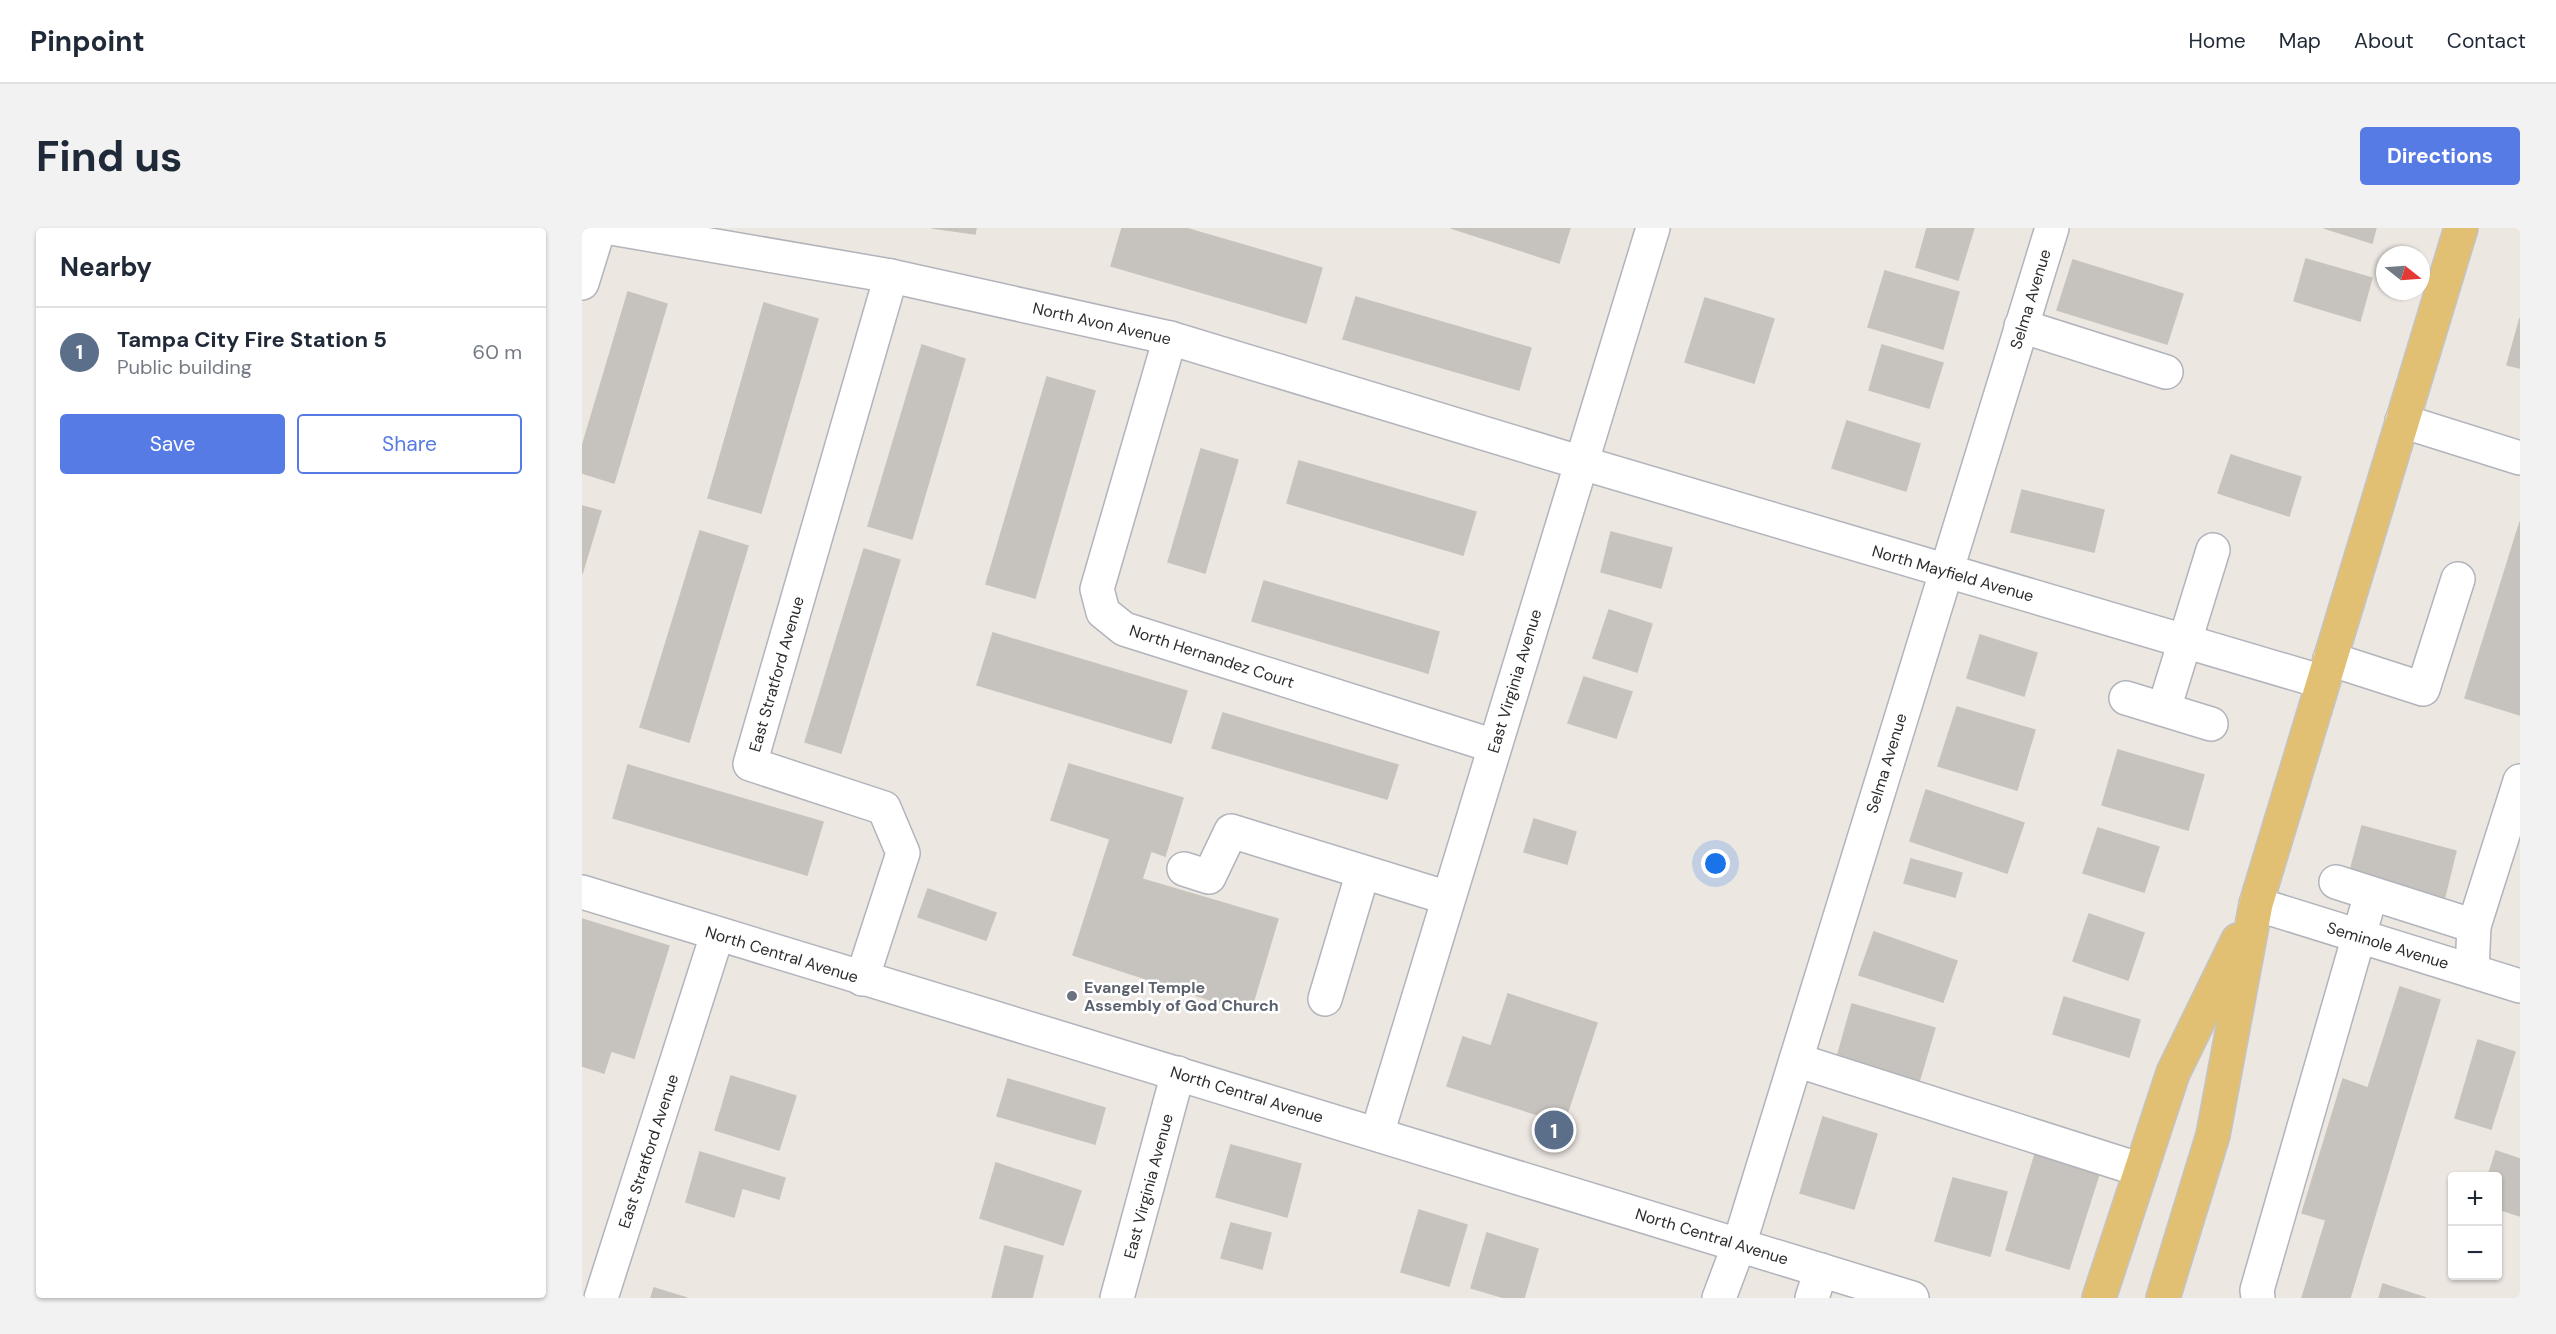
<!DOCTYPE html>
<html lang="en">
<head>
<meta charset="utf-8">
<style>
	:root { --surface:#fff; --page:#f2f2f3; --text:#1f2937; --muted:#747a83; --line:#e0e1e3; --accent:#577be5 }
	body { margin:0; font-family:"DM Sans",sans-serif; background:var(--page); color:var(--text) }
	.controls { position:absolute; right:18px; bottom:18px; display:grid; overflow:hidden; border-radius:6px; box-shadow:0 2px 4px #0004 }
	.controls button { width:54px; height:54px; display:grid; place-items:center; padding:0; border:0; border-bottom:2px solid var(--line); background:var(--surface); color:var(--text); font:30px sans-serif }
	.compass { position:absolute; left:1794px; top:18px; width:54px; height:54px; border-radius:50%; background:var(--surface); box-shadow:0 2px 4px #0004; rotate:107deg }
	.you { position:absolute; left:1134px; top:636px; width:21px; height:21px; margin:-15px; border:4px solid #fff; border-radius:50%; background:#1a73e8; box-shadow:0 0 0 9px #1a73e833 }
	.badge { display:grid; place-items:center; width:39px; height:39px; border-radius:50%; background:var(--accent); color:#fff; font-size:20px; font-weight:700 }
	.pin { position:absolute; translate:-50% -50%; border:3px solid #fff; box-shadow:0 2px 6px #0006 }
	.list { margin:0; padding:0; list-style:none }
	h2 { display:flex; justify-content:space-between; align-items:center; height:78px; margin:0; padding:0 24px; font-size:26px }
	h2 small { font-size:20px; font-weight:400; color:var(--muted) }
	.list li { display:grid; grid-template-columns:39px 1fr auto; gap:18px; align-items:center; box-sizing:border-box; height:90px; padding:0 24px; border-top:2px solid var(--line) }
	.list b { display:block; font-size:22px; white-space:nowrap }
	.list p { margin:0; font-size:20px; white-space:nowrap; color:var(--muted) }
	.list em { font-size:20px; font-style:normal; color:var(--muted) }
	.actions { display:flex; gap:12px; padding:18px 24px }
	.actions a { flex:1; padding:14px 0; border:2px solid var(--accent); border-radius:6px; text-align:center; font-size:21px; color:var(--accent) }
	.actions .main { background:var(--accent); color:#fff }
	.map { position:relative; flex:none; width:1938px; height:1070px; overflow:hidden; border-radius:6px }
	header { display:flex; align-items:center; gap:36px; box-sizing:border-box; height:84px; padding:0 30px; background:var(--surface); border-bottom:2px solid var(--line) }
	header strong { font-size:28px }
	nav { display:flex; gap:33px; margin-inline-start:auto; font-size:21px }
	.intro { display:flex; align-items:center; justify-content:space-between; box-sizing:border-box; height:144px; padding:0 36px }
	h1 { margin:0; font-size:42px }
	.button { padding:15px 27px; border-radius:6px; background:var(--accent); color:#fff; font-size:21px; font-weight:700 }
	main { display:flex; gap:36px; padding:0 36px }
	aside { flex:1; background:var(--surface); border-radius:6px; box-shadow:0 2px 4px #0004 }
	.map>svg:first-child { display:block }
	.building { fill:#c6c2bd; stroke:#c8c3bb; stroke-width:1.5 }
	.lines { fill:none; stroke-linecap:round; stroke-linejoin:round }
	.minor-casing { stroke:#b2b4bc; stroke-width:36 }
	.major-casing { stroke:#c4c4c4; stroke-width:36 }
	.minor { stroke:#fff; stroke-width:33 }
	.major { stroke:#e1c073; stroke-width:33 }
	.worship-dot { fill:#6b7280; stroke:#fff; stroke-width:2 }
	.labels { text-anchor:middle; stroke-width:5; stroke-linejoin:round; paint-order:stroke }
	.street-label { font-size:16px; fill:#2d2d2d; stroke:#fff }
	.worship-label { font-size:16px; font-weight:bold; fill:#5b616d; stroke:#fff; text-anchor:start }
</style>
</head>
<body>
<header>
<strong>Pinpoint</strong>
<nav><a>Home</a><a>Map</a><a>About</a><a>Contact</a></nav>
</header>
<div class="intro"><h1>Find us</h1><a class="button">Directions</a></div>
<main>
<aside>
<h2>Nearby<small></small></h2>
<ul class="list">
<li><span class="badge" style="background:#5c6f8a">1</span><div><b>Tampa City Fire Station 5</b><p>Public building</p></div><em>60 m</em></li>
</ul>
<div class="actions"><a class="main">Save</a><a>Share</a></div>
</aside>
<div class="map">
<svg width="1938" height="1070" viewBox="0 0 1938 1070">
	<rect width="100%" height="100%" fill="#ede7e2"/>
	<g class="building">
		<path d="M350,0H394L393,6Z"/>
		<path d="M540,0H603L740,40L724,95L529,38Z"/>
		<path d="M869,0H988L977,35Z"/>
		<path d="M1345,0H1392L1376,52L1334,39Z"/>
		<path d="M1742,0H1794L1790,15Z"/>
		<path d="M1724,31L1790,50L1778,93L1712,73Z"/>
		<path d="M1491,32L1601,66L1585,116L1475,82Z"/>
		<path d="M1303,43L1377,64L1361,121L1286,99Z"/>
		<path d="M46,64L85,76L32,255L0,245V219Z"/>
		<path d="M774,69L949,120L937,162L761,111Z"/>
		<path d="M1123,70L1192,91L1172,155L1103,134Z"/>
		<path d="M182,75L236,91L179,285L126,270Z"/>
		<path d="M1938,90V140L1925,137Z"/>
		<path d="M340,117L383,131L330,311L286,298Z"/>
		<path d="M1300,117L1361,135L1347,180L1287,162Z"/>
		<path d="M465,149L513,163L453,370L404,356Z"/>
		<path d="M1265,193L1338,216L1324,263L1250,240Z"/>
		<path d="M619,221L656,232L623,345L586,334Z"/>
		<path d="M1649,227L1719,249L1707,288L1636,265Z"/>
		<path d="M717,233L894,284L881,327L705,275Z"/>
		<path d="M1440,262L1522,282L1512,324L1429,304Z"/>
		<path d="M0,278L19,283L0,346Z"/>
		<path d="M1938,294V487L1883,470Z"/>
		<path d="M118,303L166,318L107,514L58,499Z"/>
		<path d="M1029,304L1090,320L1079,360L1019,344Z"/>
		<path d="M282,321L318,332L259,525L223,514Z"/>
		<path d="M682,353L857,404L846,445L670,393Z"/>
		<path d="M1027,382L1070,396L1055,444L1011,430Z"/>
		<path d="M411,405L605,463L589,515L395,457Z"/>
		<path d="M1398,407L1455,425L1442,468L1385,450Z"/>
		<path d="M1002,449L1050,464L1034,510L986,495Z"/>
		<path d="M1375,479L1453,502L1435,562L1356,538Z"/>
		<path d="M641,485L816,537L805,571L630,520Z"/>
		<path d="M1536,522L1622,547L1606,602L1520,577Z"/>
		<path d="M487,536L601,570L583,628L569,623L560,651L696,691L668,785L491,727L528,611L469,592Z"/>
		<path d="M46,537L241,594L225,647L31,590Z"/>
		<path d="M1344,562L1442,595L1425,645L1328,613Z"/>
		<path d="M952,591L994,604L985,636L942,624Z"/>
		<path d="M1780,598L1874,623L1861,676L1766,651Z"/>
		<path d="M1516,600L1577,619L1562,664L1501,645Z"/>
		<path d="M1329,631L1380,645L1373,669L1322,655Z"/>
		<path d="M346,661L414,685L404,712L336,689Z"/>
		<path d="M1507,686L1562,705L1546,752L1491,733Z"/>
		<path d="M0,691L87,718L52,830L29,823L22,845L0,838Z"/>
		<path d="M1292,704L1375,733L1361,774L1277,747Z"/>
		<path d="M1818,759L1858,772L1768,1070H1720L1744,992L1720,985L1761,851L1786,860Z"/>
		<path d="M926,766L1015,795L982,895L865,858L881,809L909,818Z"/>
		<path d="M1482,769L1558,792L1547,829L1471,806Z"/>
		<path d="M1270,776L1353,800L1336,857L1254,833Z"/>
		<path d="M1896,812L1933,824L1909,901L1873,890Z"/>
		<path d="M149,848L214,868L197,922L133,902Z"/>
		<path d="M426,851L523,880L513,916L415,888Z"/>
		<path d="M1241,889L1295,906L1272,981L1218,965Z"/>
		<path d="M649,917L719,936L705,989L634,969Z"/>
		<path d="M1454,923L1518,943L1487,1041L1424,1022Z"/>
		<path d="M1914,923L1938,931V988L1916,981V948H1906Z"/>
		<path d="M118,924L203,950L197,971L160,960L152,989L104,974Z"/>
		<path d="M414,935L499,963L481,1017L398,990Z"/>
		<path d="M1371,950L1425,964L1408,1028L1353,1013Z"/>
		<path d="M837,982L885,997L867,1058L819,1044Z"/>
		<path d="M649,995L689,1005L680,1041L639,1030Z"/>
		<path d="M905,1005L956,1021L942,1070H923L889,1060Z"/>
		<path d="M423,1018L461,1028L450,1070H410Z"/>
		<path d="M1801,1056L1844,1070H1797Z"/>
		<path d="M72,1060L105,1070H69Z"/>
	</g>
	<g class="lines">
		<g class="minor-casing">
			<g id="minor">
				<path d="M29,0L309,48L588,110L1000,235L1741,454"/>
				<path d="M0,55L17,0"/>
				<path d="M1439,98L1584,144"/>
				<path d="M588,110L515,361L521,384L542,401L912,518"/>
				<path d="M1820,193L1938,230"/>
				<path d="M1748,431L1841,461L1876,351"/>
				<path d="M1544,470L1629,496"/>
				<path d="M1582,481L1631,322"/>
				<path d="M602,641L627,649L649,603L866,670"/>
				<path d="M1754,654L1892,698L1890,743"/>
				<path d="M0,664L1330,1070"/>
				<path d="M1674,676L1938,758"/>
				<path d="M1892,698L1938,553"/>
				<path d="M280,751L321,625L302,580L168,536L309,48"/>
				<path d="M743,771L781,644"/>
				<path d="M1214,832L1559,942"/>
				<path d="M795,906L1071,0"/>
				<path d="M19,1070L135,707"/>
				<path d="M535,1070L596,845"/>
				<path d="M1137,1070L1157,1017L1470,0"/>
				<path d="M1230,1070L1239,1042"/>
				<path d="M1676,1070L1675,1062L1789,666"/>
			</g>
		</g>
		<g class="major-casing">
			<g id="major">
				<path d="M1517,1070L1591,845L1656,712"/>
				<path d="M1581,1070L1631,907L1674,676L1879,0"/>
			</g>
		</g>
		<use href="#minor" class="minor"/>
		<use href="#major" class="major"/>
	</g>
	<circle class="worship-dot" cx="490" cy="768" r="6"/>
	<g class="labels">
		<g class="street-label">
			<text transform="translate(1448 71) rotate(-73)" y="6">Selma Avenue</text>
			<text transform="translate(520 95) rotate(13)" y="6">North Avon Avenue</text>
			<text transform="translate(1371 345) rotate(16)" y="6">North Mayfield Avenue</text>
			<text transform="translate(630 428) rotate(18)" y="6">North Hernandez Court</text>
			<text transform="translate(194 446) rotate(-74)" y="6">East Stratford Avenue</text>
			<text transform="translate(932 453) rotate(-73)" y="6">East Virginia Avenue</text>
			<text transform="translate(1304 535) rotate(-73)" y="6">Selma Avenue</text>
			<text transform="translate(1806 717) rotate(17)" y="6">Seminole Avenue</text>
			<text transform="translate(200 726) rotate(17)" y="6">North Central Avenue</text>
			<text transform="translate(665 866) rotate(17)" y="6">North Central Avenue</text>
			<text transform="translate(66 923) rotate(-72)" y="6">East Stratford Avenue</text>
			<text transform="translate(566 958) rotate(-75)" y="6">East Virginia Avenue</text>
			<text transform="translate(1130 1008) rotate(17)" y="6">North Central Avenue</text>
		</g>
		<g class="worship-label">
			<text x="502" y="765">Evangel Temple<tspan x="502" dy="18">Assembly of God Church</tspan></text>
		</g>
	</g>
</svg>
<div class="controls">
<button>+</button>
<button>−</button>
</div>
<svg class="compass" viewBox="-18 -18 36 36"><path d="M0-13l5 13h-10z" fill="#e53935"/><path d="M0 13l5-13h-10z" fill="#747a83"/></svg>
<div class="you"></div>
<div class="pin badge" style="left:972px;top:902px;background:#5c6f8a">1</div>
</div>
</main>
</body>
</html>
